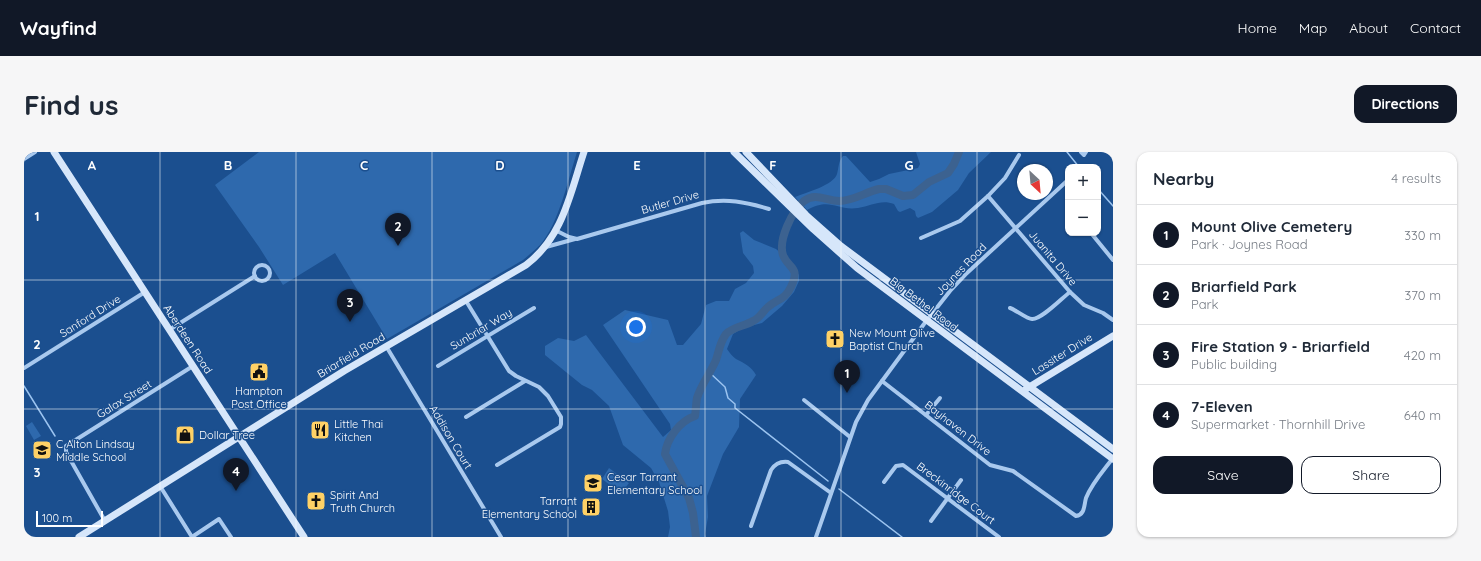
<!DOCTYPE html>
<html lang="en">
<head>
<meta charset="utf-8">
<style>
	:root { --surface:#fff; --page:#f6f6f7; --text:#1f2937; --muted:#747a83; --line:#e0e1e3; --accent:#111827 }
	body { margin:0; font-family:Quicksand,sans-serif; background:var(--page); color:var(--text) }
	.controls { position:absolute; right:12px; top:12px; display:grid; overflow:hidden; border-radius:8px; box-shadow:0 1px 3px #0004 }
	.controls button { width:36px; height:36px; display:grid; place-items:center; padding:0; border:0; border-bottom:1px solid var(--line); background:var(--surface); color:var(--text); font:20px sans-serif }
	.compass { position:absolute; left:993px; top:12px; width:36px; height:36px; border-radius:50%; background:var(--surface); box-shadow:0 1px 3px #0004; rotate:154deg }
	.scale { position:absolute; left:12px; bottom:10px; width:67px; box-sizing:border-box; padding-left:4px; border:2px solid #fff; border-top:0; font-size:11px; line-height:14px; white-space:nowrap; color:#fff; -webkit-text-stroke:3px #1b4f8f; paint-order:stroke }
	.you { position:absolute; left:612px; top:175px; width:14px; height:14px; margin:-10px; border:3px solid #fff; border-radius:50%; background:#1a73e8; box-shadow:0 0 0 6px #1a73e833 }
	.badge { display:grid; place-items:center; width:26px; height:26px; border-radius:50%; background:var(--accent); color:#fff; font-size:13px; font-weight:700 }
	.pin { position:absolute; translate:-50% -33px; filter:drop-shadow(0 1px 2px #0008) }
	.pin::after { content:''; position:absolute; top:21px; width:14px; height:12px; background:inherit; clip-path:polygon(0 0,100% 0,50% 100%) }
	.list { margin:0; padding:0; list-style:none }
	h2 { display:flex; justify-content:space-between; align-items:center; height:52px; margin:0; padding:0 16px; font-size:17px }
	h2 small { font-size:13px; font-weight:400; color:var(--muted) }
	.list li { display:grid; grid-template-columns:26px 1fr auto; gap:12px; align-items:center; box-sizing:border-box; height:60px; padding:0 16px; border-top:1px solid var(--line) }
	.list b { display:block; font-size:15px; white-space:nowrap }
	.list p { margin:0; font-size:13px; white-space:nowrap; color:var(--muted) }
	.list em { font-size:13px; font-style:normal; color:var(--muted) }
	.actions { display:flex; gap:8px; padding:12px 16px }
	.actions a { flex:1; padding:9px 0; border:1px solid var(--accent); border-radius:12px; text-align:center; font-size:14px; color:var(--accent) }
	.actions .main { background:var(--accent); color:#fff }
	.map { position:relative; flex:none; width:1089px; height:385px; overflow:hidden; border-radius:12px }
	header { display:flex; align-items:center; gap:24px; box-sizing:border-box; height:56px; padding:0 20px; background:var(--accent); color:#fff }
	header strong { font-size:19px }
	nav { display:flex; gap:22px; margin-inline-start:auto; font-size:14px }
	.intro { display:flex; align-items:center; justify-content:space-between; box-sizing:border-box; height:96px; padding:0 24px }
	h1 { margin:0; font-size:28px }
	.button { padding:10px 18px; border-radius:12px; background:var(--accent); color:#fff; font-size:14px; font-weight:700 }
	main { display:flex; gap:24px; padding:0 24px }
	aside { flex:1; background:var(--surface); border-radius:12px; box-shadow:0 1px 3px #0004 }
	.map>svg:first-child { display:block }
	.green { fill:#2e69ad }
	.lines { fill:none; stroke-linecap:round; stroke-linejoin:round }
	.stream { stroke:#9cc4f0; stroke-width:1.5 }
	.river { stroke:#3c6290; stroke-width:8 }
	.street { stroke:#a9c9ee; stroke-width:4 }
	.secondary { stroke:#d6e6fa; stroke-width:7 }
	.grid { fill:none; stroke:#fff; stroke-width:1; stroke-opacity:0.55 }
	.labels { text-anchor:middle; stroke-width:3; stroke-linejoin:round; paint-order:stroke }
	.street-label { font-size:11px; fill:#fff; stroke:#1b4f8f }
	.poi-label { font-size:11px; fill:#fff; stroke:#1b4f8f; text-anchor:start }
	.grid-label { font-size:13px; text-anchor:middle; font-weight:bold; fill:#fff; stroke:#1b4f8f; stroke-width:3; stroke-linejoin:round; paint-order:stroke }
</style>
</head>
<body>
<header>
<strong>Wayfind</strong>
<nav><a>Home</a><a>Map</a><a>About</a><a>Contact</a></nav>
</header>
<div class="intro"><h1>Find us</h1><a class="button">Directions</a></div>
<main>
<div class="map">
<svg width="1089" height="385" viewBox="0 0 1089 385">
	<rect width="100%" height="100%" fill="#1b4f8f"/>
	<g class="green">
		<path d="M235,0H553C544,28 535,71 516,93C511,98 505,103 499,108L363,187L311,101L259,133L235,95L191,33Z"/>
		<path d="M892,0H967L945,21L934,38L908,60L894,66L892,64L891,59L886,56L876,60L874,59L870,52C857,47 847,54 834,56C812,59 807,45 783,58L771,45C781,41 810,33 813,22C815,15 814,10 819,4H822L846,30L855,27L865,22L894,16L896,12Z"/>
		<path d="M719,79L730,88L752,97L765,108L775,123V129L770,140L758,154L738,171L719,176L709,182L703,197C705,200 709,205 712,207C720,211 728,215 732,223L716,247L715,275L699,302L683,344L684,365L681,382L682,385H644L646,375L644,359L635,330L627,316L599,293L585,254L568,238L558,233L521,203V194L534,186L550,189L562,183L639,285L647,278L646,272L579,173L601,158L644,168L653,193H659L677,172L682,153L692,149H705L711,137L722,131L730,121L729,114L719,101L716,81Z"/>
		<path d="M8,270L17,284L10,288L2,274Z"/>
		<path d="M585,316L605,331L597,341L578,327Z"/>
	</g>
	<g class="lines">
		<g class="stream">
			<path d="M1043,0L1055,15"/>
			<path d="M1074,37L1089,54"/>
			<path d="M686,221L701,235L704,246L711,252V256L804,329"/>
			<path d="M0,234L31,284"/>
			<path d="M815,337L878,385"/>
		</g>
		<path class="river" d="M672,385L669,361L665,346L641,302C643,286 656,269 671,264C672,258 672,251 673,246C677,233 687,220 692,208C695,199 696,190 702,182C709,175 721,174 729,169C736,166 739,159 744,155C753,147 761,148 767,135C777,114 764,117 759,103C754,88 768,59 780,49C792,40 802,49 815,49C829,49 842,40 855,37H862L879,44L889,43L905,30L924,21L930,12L935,0"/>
		<g class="street">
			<path d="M1057,0L1060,3L1062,0"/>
			<path d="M0,7L11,0"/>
			<path d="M964,44L1046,140L1060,153L1079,161L1089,168"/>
			<path d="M533,79L545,85L553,87L678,51C702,46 722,50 745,57"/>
			<path d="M1067,81L1089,108"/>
			<path d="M897,86L936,69L964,44L981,26L995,3"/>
			<path d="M522,95L551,87"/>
			<circle cx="238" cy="121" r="8"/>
			<path d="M442,149L485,219L492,224L515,235L524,244L537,265V272L536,275L473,313"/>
			<path d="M986,156C992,158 1003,167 1008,167C1017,168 1038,146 1046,140"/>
			<path d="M145,178L231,124"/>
			<path d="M362,194L477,385"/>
			<path d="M414,214L510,156"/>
			<path d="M0,216L121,140"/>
			<path d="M858,229L966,313L989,319L1052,364C1061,363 1060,353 1062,346C1068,331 1080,318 1089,306"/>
			<path d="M780,248L826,285"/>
			<path d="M902,263L916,246"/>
			<path d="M442,265L501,229"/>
			<path d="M860,330L872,314L879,313L975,385"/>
			<path d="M136,334L168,385"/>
			<path d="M81,369L42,300V294L169,214"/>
			<path d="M907,369L937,328"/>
			<path d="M727,374L747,318C751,312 756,309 764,310L807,341"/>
			<path d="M168,385L195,367L207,385"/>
			<path d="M792,385L832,270L844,248L900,172L926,139L943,121L1044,28"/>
		</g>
		<g class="secondary">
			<path d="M30,0L280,385"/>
			<path d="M710,0L789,77L833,116L1089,307"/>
			<path d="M722,0L782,63L817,94L1089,297"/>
			<path d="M1002,237L1089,184"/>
			<path d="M55,385L320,219L502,113C539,85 546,42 560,0"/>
		</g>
	</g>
	<path class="grid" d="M136,0V385M272,0V385M408,0V385M544,0V385M681,0V385M817,0V385M953,0V385M0,128H1089M0,257H1089"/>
	<defs>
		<g id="church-square" transform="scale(1)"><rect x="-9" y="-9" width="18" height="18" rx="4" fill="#ffd166" stroke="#1b4f8f"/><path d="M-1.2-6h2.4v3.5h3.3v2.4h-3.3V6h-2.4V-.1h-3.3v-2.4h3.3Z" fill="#111"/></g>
		<g id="civic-square" transform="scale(1)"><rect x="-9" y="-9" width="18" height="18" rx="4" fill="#ffd166" stroke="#1b4f8f"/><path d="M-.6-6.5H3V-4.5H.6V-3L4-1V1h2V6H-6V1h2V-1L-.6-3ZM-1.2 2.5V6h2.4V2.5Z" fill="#111"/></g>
		<g id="restaurant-square" transform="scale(1)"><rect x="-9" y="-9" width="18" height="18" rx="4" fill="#ffd166" stroke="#1b4f8f"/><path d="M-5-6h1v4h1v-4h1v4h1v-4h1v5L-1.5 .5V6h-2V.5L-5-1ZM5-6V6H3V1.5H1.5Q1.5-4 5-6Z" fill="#111"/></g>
		<g id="shop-square" transform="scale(1)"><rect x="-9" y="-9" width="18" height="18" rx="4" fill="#ffd166" stroke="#1b4f8f"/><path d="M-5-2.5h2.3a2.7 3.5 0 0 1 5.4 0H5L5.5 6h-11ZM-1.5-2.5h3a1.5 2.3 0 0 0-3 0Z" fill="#111"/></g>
		<g id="school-square" transform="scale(1)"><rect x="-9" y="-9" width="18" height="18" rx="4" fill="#ffd166" stroke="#1b4f8f"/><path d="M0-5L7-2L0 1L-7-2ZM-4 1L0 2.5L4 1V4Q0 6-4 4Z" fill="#111"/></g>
		<g id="building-square" transform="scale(1)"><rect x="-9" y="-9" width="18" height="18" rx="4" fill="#ffd166" stroke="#1b4f8f"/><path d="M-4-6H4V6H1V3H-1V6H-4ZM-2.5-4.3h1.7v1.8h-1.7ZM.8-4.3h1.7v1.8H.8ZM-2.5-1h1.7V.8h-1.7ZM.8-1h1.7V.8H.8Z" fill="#111"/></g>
	</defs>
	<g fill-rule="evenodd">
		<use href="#church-square" x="811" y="187"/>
		<use href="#civic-square" x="235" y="220"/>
		<use href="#restaurant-square" x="296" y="278"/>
		<use href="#shop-square" x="161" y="283"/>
		<use href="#school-square" x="18" y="298"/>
		<use href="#school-square" x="569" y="331"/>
		<use href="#church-square" x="292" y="349"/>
		<use href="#building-square" x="567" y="355"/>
	</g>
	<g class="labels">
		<g class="street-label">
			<text transform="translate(646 50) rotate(-16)" y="4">Butler Drive</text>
			<text transform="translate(1029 106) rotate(50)" y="4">Juanita Drive</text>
			<text transform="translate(937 117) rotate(-46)" y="4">Joynes Road</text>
			<text transform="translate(900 152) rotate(37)" y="4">Big Bethel Road</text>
			<text transform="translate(66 164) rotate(-32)" y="4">Sanford Drive</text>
			<text transform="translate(457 177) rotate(-31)" y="4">Sunbriar Way</text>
			<text transform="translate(164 187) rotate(57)" y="4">Aberdeen Road</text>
			<text transform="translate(1038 202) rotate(-32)" y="4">Lassiter Drive</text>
			<text transform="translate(327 203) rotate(-31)" y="4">Briarfield Road</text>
			<text transform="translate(100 247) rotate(-32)" y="4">Galax Street</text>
			<text transform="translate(934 276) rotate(38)" y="4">Bayhaven Drive</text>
			<text transform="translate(427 285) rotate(59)" y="4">Addison Court</text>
			<text transform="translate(932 341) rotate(37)" y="4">Breckinridge Court</text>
		</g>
		<g class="poi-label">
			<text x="825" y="185">New Mount Olive<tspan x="825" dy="13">Baptist Church</tspan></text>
			<text x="235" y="243" text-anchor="middle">Hampton<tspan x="235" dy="13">Post Office</tspan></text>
			<text x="310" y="276">Little Thai<tspan x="310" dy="13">Kitchen</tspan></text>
			<text x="175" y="287">Dollar Tree</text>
			<text x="32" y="296">C Alton Lindsay<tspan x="32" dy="13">Middle School</tspan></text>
			<text x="583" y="329">Cesar Tarrant<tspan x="583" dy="13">Elementary School</tspan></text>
			<text x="306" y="347">Spirit And<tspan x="306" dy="13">Truth Church</tspan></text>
			<text x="553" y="353" text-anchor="end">Tarrant<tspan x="553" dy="13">Elementary School</tspan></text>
		</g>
	</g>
	<g class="grid-label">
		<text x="68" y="18">A</text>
		<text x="204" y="18">B</text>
		<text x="340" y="18">C</text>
		<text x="476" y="18">D</text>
		<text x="613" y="18">E</text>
		<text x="749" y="18">F</text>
		<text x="885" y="18">G</text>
		<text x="13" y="69">1</text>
		<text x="13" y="197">2</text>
		<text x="13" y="325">3</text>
	</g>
</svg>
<div class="controls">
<button>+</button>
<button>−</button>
</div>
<svg class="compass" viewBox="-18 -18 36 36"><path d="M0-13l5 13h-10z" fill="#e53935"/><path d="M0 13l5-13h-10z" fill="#747a83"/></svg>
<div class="scale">100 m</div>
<div class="you"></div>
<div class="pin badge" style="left:823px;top:241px">1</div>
<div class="pin badge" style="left:374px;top:94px">2</div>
<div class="pin badge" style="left:326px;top:170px">3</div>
<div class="pin badge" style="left:212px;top:339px">4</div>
</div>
<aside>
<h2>Nearby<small>4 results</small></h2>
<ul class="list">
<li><span class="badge">1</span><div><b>Mount Olive Cemetery</b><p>Park · Joynes Road</p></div><em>330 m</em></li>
<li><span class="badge">2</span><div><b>Briarfield Park</b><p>Park</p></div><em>370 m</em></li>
<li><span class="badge">3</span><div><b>Fire Station 9 - Briarfield</b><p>Public building</p></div><em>420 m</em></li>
<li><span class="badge">4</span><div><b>7-Eleven</b><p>Supermarket · Thornhill Drive</p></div><em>640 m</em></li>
</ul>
<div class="actions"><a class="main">Save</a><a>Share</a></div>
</aside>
</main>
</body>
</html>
